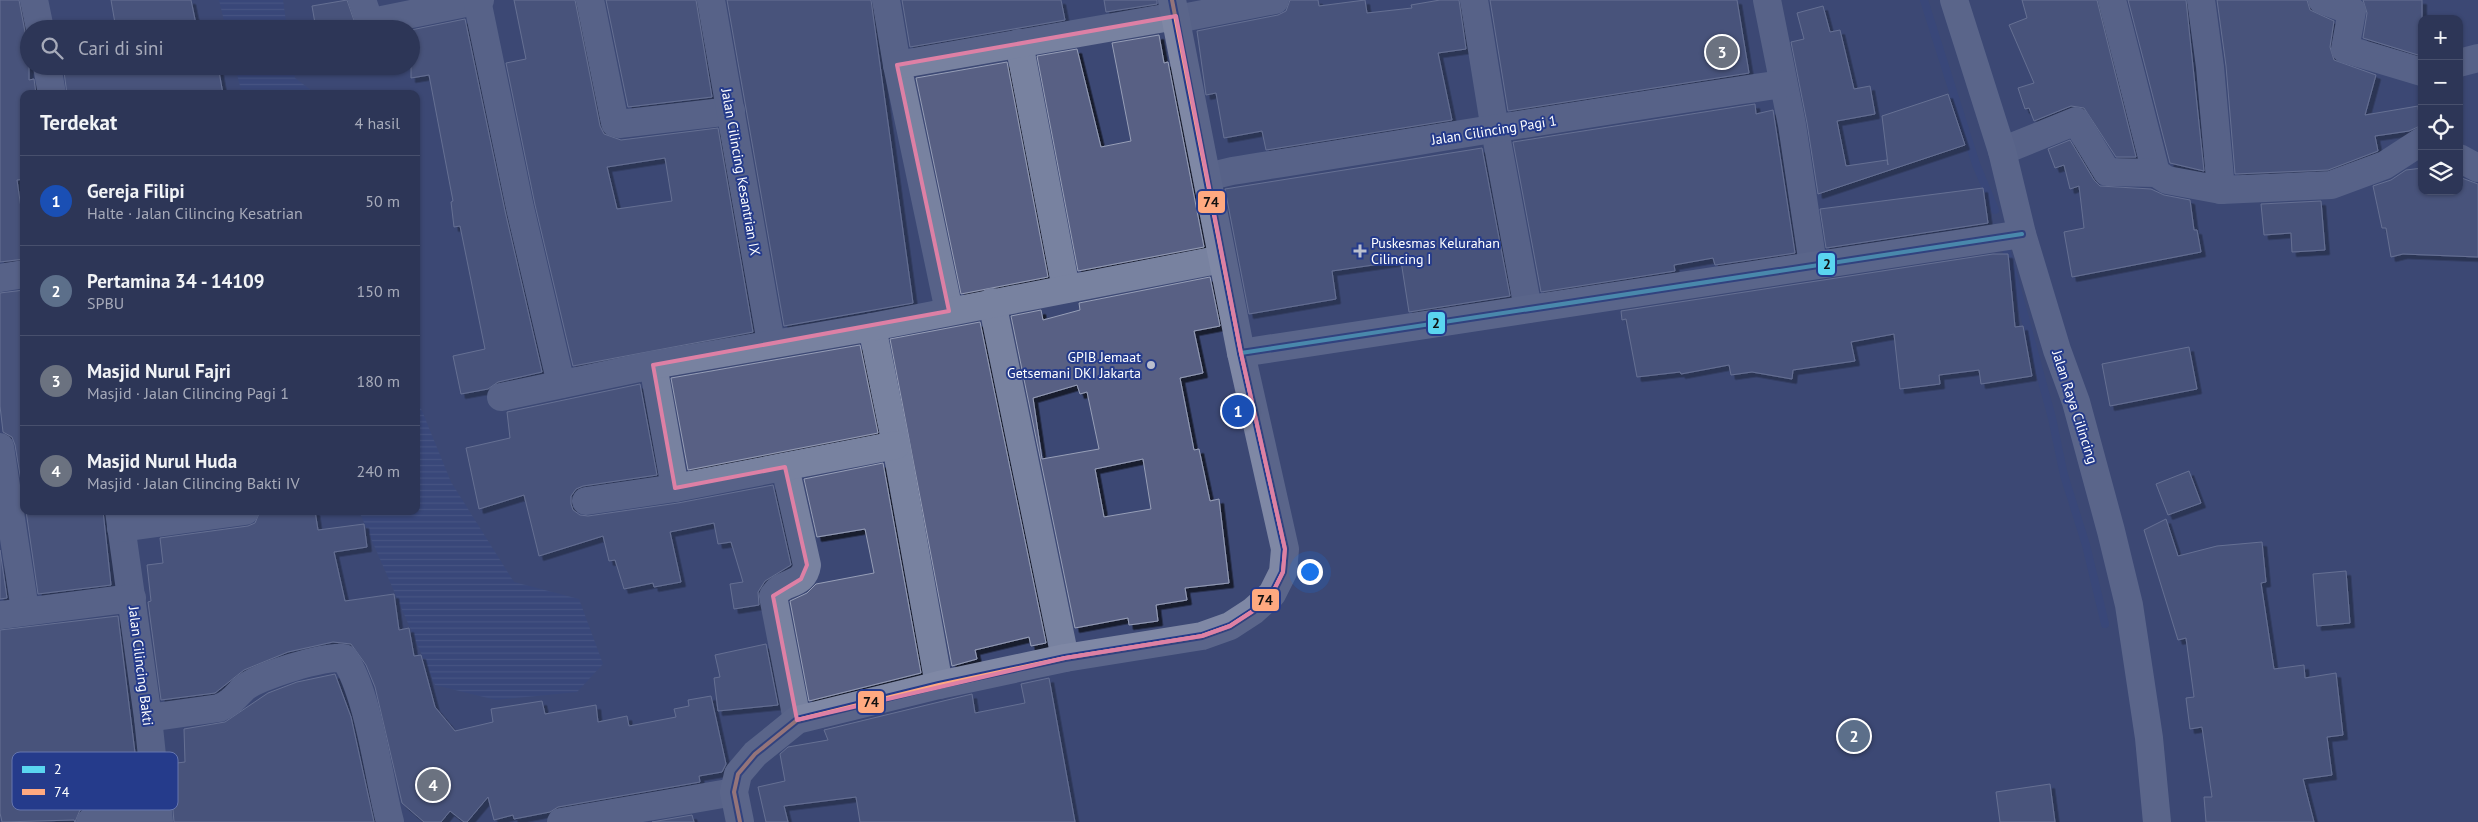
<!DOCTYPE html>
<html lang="id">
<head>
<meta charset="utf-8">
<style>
	:root { --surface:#2d3657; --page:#353e5d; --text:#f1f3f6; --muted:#a7abba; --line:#48506d; --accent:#95b2f1 }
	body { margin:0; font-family:"PT Sans",sans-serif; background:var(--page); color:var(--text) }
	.controls { position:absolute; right:15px; top:15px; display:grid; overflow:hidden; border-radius:10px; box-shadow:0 1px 4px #0004 }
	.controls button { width:45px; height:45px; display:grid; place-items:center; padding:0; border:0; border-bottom:1px solid var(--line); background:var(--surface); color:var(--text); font:25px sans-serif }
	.you { position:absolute; left:1309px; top:571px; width:18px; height:18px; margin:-12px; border:4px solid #fff; border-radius:50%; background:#1a73e8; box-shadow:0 0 0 8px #1a73e833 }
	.badge { display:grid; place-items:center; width:32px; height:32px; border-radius:50%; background:var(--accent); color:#fff; font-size:16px; font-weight:700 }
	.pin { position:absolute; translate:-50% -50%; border:2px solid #fff; box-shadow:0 1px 5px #0006 }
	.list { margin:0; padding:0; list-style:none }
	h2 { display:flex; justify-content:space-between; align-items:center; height:65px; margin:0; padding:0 20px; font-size:21px }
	h2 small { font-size:16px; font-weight:400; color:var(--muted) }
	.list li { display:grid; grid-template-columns:32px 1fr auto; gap:15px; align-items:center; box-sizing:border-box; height:90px; padding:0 20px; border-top:1px solid var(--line) }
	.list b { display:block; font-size:19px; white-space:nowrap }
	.list p { margin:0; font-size:16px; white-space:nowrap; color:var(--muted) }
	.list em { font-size:16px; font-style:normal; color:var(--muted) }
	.icon { flex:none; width:28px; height:28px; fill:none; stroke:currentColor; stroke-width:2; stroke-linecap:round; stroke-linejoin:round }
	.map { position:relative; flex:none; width:2478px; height:822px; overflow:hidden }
	.search { position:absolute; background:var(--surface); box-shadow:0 1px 4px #0004; left:20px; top:20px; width:400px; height:55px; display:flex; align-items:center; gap:12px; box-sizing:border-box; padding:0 18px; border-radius:28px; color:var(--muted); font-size:19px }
	.panel { position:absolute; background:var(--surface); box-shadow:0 1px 4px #0004; left:20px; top:90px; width:400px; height:425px; border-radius:10px }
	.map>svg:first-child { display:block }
	.water { fill:url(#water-rules) }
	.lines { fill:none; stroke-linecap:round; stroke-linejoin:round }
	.stream { stroke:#35457f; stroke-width:8 }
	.building { fill:#586184; stroke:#979eb7; fill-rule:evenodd; filter:url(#shadow) }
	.street { stroke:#7882a0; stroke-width:28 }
	.secondary { stroke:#7f88a5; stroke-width:28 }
	.bus-1-casing { stroke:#253b8b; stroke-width:8 }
	.bus-2-casing { stroke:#253b8b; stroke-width:8 }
	.bus-1 { stroke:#5ad5f0; stroke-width:4 }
	.bus-2 { stroke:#ffa980; stroke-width:4 }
	.marked { fill:none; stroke:#dd80a5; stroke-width:4; stroke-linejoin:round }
	.poi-dot { fill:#bbbfce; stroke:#253b8b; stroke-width:2 }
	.labels { text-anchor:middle; stroke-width:4; stroke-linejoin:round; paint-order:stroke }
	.street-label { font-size:14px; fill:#fff; stroke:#253b8b }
	.poi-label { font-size:14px; fill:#fff; stroke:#253b8b; text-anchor:start }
	.key { fill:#253b8b; stroke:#6676ae; stroke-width:1 }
	.key-label { font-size:14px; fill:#fff }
	.line-badge { stroke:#253b8b; stroke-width:2 }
	.pale-badge-label { font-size:14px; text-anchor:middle; font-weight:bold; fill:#111 }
</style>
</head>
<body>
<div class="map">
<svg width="2478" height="822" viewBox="0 0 2478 822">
	<defs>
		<pattern id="water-rules" width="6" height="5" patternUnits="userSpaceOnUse" patternTransform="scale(1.25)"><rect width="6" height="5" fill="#35457f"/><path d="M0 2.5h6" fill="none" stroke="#536192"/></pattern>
		<filter id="shadow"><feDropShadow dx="4.5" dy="4.5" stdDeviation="0" flood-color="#0009"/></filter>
	</defs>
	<rect width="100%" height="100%" fill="#3c4874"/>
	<g class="water">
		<path d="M219,0H283L287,29H226Z"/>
		<path d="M235,66H293L295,78L316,94H242Z"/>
		<path d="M416,314L420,406L451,482L514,582L579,599L603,664L577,692L496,700L435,685L359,511H416Z"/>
	</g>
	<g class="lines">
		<g class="stream">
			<path d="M1924,0L1976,164L1995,210"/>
			<path d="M2004,241L2052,418L2064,475L2086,545L2105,624"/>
		</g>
	</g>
	<g class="building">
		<path d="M0,0H19L25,32L29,40V80L34,79L36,94H24V179L17,180L24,229V259L0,262Z"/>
		<path d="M111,0H191L197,29H116Z"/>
		<path d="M347,0L357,29H316L312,6Z"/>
		<path d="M514,0H575L600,126L604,134L621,140L718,128L753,332L573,366L535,205L506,63L526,59ZM665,158L672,201L617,209L607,167Z"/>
		<path d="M606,0H696L712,97L628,107Z"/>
		<path d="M727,0H871L913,303L784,326Z"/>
		<path d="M902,0H1061L1065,20L910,47Z"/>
		<path d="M1104,0H1157V4L1106,12Z"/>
		<path d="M1290,0H1318L1319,6L1365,0L1367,13L1412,8L1411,5L1440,0H1459L1466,49L1438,53L1452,120L1266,150L1262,131L1224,138L1216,93L1206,95L1197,31L1278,15L1286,11Z"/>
		<path d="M1490,0H1737L1749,73L1508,111Z"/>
		<path d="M2022,0H2097L2136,157H2116L2084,108L2071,106L2034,121L2029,108L2025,109L2018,88L2034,83L2009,25L2027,18Z"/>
		<path d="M2128,0H2186L2204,171L2170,163Z"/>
		<path d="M2217,0H2307L2310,10L2334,21L2330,47L2334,60L2376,75L2365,115L2418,106L2420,126L2409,131L2375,136L2378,151L2328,170L2235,174L2226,66Z"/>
		<path d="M2363,0H2422V42L2418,55L2363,38L2367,13Z"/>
		<path d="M1823,6L1830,32L1840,30L1854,89L1870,86L1875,114L1837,121L1846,166L1887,160L1888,165L1882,116L1948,94L1965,145L1818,194L1807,123L1791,42L1804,39L1797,13Z"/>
		<path d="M465,19L505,211L542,372L498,382L488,389L461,394L453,356L485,349L460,226L454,227L451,202L453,201L429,75L411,78V30Z"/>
		<path d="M1159,35L1164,63L1168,62L1204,247L1078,271L1037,56L1077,49L1101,147L1131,141L1112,43Z"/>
		<path d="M1007,62L1048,277L961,294L916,78Z"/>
		<path d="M88,66H218L223,94H67L64,72Z"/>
		<path d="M1755,104L1756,114L1773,110L1795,253L1715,265L1713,258L1674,265L1675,271L1541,292L1513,142Z"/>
		<path d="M2070,140L2094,180L2100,186L2151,189L2164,195L2190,200L2194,230H2197L2201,252L2072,277L2064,232L2084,228L2079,186L2070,189L2064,165L2055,168L2048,149Z"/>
		<path d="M1482,148L1510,296L1409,312L1401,261L1332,271L1336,299L1249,314L1225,189Z"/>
		<path d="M2422,168V191H2459V177L2478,184V257L2403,254L2391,257L2386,228H2382L2373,186L2391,180L2406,170Z"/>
		<path d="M1983,188L1988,223L1826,248L1820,209Z"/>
		<path d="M2321,201L2325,250L2292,252L2291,233L2264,235L2261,204Z"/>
		<path d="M1993,254H2008L2015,327L2023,326L2032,376L1981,384L1979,370L1939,375L1940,384L1900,389L1894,334L1851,342L1855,361L1793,370L1792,379L1752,372L1731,375L1729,365L1681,374L1680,372L1637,377L1626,319L1622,320L1621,311Z"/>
		<path d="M1210,277L1220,326L1194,331L1203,373L1180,378L1194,450L1199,449L1210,501L1219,499L1229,583L1185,588L1187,600L1156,605L1158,621L1129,625L1128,618L1075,628L1011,316L1041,310L1043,320L1080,310L1079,303ZM1077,385L1080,394L1087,392L1099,449L1042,459L1033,398ZM1143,459L1151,509L1104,517L1095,469Z"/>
		<path d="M24,290V499L15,445L12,437L3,432L0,406V293Z"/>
		<path d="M980,322L1046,643L1031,646L1029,637L975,650L977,659L952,666L890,339Z"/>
		<path d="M860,345L878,433L688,470L671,378Z"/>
		<path d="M2189,347L2197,389L2110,406L2102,364Z"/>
		<path d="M640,384L657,475L583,486L576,489L571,496V504L573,510L580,515L588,516L678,503L773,485L791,565L765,581L758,592L759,605L734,609L730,584L743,582L731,542L718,544L714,523L670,532L681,582L654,587L653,583L624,589L615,560L609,561L603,536L539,556L524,495L479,509L466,448L510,438L507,412Z"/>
		<path d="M883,463L921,673L809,701L790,601L807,593L816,584L874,573L865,529L817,537L804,479Z"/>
		<path d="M2189,471L2201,503L2168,515L2156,484Z"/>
		<path d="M26,511H103L111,585L38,594Z"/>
		<path d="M260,511H315L318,530L364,524L367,547L334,552L345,601L394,594L399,630L409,628L414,656L421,655L435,707L455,731L493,722L491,709L542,701L545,714L596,705L598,722L627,716L629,726L676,717L674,709L689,706L688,700L711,696L726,764L722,772L699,776L700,782L558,807L550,812L514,819L513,815L494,820L488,797L467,822H464L450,811L441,822H424L402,803L375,687L366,665L351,644L333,642L288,652L244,670L215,693L161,700L148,602L151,601L147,565L163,563L160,538L248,526L255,523Z"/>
		<path d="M2166,519L2178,556L2217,546L2262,542L2266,582L2261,583L2274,669L2304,665L2305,678L2336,673L2343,735L2327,737L2332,775L2303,779L2314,822H2206L2204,797H2212L2202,727L2190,729L2186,698L2194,697L2186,638L2178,640L2144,530Z"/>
		<path d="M0,550L7,598L0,599Z"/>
		<path d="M2346,571L2350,623L2317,626L2313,574Z"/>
		<path d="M118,616L141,801L88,807L80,810L75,822L74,820L2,822L0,813V630Z"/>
		<path d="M766,644L778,705L718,711L714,678L720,677L715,655Z"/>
		<path d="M335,674L351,717L374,822H174L169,764L185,762L184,729L225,722L268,693L297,682Z"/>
		<path d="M1049,678L1075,822H860L856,797L784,806L788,822H766L758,787L785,781L780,754L788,747L828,740L824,730L972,694L975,713L1025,703L1021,684Z"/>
		<path d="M2050,784L2055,822H2000L1996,792Z"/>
		<path d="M692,815L694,822H652Z"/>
	</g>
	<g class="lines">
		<g class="street">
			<path d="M34,0L40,29"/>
			<path d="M362,0L369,20L377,21L480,0"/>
			<path d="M477,0L520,208L561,384"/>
			<path d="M590,0L615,123L619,124L731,111"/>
			<path d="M711,0L771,343"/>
			<path d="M886,0L897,65L949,311"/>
			<path d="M1474,0L1495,130L1528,309"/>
			<path d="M1767,0L1792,125L1813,265"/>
			<path d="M2112,0L2156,173"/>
			<path d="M2201,0L2210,67L2221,190"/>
			<path d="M2322,0L2352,11L2345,49L2422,72"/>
			<path d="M1177,19L1275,0"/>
			<path d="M1019,43L1066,289"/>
			<path d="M2459,63L2478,58"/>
			<path d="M897,65L1176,16"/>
			<path d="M47,66L52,94"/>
			<path d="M2002,151L2076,121L2107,172L2156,173L2167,180L2221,190L2331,185L2385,165L2422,141"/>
			<path d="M2459,158L2478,168"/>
			<path d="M1207,177L1232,171C1415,142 1598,111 1782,84"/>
			<path d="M0,278L24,274"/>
			<path d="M992,302L1065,658"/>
			<path d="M872,327L896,445L939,685"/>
			<path d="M653,365L675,488"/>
			<path d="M501,397L653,365L872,327L1222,259"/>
			<path d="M0,447L25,610"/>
			<path d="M785,467L807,565C804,587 782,580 773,596L797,720"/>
			<path d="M586,501L675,488L896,445"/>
			<path d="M119,511L148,718L159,822"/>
			<path d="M121,528L245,511"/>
			<path d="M0,615L132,598"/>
			<path d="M148,718L219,708C231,703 235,697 243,689C257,676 326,655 344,658C368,690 379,781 390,822"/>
			<path d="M90,822L158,815"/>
			<path d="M561,822L734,792"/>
		</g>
		<g class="secondary">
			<path d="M1954,0L2002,151L2022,234L2057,350L2076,402L2111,531L2129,605L2149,738L2157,822"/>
			<path d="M1241,353L2022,234"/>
			<path d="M740,822L734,792L738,774L755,754L797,720L939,685L1065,658L1202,636L1230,626L1253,611L1272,594L1283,572L1285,549L1241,353L1172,0"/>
		</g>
		<g class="bus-1-casing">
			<path id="bus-1" d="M1241,353L2022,234"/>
		</g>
		<g class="bus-2-casing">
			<path id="bus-2" d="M740,822L734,792L738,774L755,754L797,720L939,685L1065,658L1202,636L1230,626L1253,611L1272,594L1283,572L1285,549L1241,353L1172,0"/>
		</g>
		<use href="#bus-1" class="bus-1"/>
		<use href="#bus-2" class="bus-2"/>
	</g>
	<path d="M0 0H2478V822H0ZM1176,16L1241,353L1285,549L1283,572L1272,594L1253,611L1230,626L1202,636L1065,658L797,720L773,596L801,579L807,565L785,467L675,488L653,365L949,311L897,65Z" fill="#3c4874" fill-opacity=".55" fill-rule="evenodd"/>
	<path class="marked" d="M1176,16L1241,353L1285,549L1283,572L1272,594L1253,611L1230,626L1202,636L1065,658L797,720L773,596L801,579L807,565L785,467L675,488L653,365L949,311L897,65Z"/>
	<g class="poi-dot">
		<path d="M1357.5 243.5h5v5h5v5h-5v5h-5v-5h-5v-5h5z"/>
		<circle cx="1151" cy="365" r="5"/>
	</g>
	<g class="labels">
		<g class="street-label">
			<text transform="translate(1494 130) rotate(-9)" y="5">Jalan Cilincing Pagi 1</text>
			<text transform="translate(741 172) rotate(80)" y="5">Jalan Cilincing Kesantrian IX</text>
			<text transform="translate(2075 407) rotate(72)" y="5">Jalan Raya Cilincing</text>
			<text transform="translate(141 666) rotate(83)" y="5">Jalan Cilincing Bakti</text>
		</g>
		<g class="poi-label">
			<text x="1371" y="248">Puskesmas Kelurahan<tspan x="1371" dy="16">Cilincing I</tspan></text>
			<text x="1141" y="362" text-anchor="end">GPIB Jemaat<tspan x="1141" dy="16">Getsemani DKI Jakarta</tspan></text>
		</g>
	</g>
	<rect x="12" y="752" width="166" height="58" rx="8" class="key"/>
	<rect x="22" y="766" width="23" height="7" fill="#5ad5f0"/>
	<rect x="22" y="789" width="23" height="6" fill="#ffa980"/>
	<g class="key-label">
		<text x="54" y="774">2</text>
		<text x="54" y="797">74</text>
	</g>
	<g class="line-badge">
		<rect x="1197" y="190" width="29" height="24" rx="5" fill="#ffa980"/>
		<rect x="1817" y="252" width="19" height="24" rx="5" fill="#5ad5f0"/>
		<rect x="1427" y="311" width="19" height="24" rx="5" fill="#5ad5f0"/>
		<rect x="1251" y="588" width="29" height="24" rx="5" fill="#ffa980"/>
		<rect x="857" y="690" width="28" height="24" rx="5" fill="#ffa980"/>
	</g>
	<g class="pale-badge-label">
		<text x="1211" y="207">74</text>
		<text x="1827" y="269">2</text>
		<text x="1436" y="328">2</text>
		<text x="1265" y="605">74</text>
		<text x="871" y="707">74</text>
	</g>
</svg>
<div class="controls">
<button>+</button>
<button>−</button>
<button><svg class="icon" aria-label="locate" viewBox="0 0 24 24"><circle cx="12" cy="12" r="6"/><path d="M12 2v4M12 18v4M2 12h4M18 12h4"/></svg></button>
<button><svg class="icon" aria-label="layers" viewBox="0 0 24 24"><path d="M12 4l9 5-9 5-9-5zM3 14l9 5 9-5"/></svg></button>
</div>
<div class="you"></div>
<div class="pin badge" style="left:1238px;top:411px;background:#1a4fb4">1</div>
<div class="pin badge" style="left:1854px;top:736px;background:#5c6f8a">2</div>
<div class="pin badge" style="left:1722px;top:52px;background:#6b7280">3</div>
<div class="pin badge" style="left:433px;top:785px;background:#6b7280">4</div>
<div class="search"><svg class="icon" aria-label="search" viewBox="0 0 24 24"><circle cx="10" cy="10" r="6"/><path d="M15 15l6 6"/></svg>Cari di sini</div>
<section class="panel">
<h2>Terdekat<small>4 hasil</small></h2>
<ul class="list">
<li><span class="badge" style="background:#1a4fb4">1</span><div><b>Gereja Filipi</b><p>Halte · Jalan Cilincing Kesatrian</p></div><em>50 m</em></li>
<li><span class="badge" style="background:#5c6f8a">2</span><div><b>Pertamina 34 - 14109</b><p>SPBU</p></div><em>150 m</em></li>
<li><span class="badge" style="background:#6b7280">3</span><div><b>Masjid Nurul Fajri</b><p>Masjid · Jalan Cilincing Pagi 1</p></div><em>180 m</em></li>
<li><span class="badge" style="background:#6b7280">4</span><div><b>Masjid Nurul Huda</b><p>Masjid · Jalan Cilincing Bakti IV</p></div><em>240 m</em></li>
</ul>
</section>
</div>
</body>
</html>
